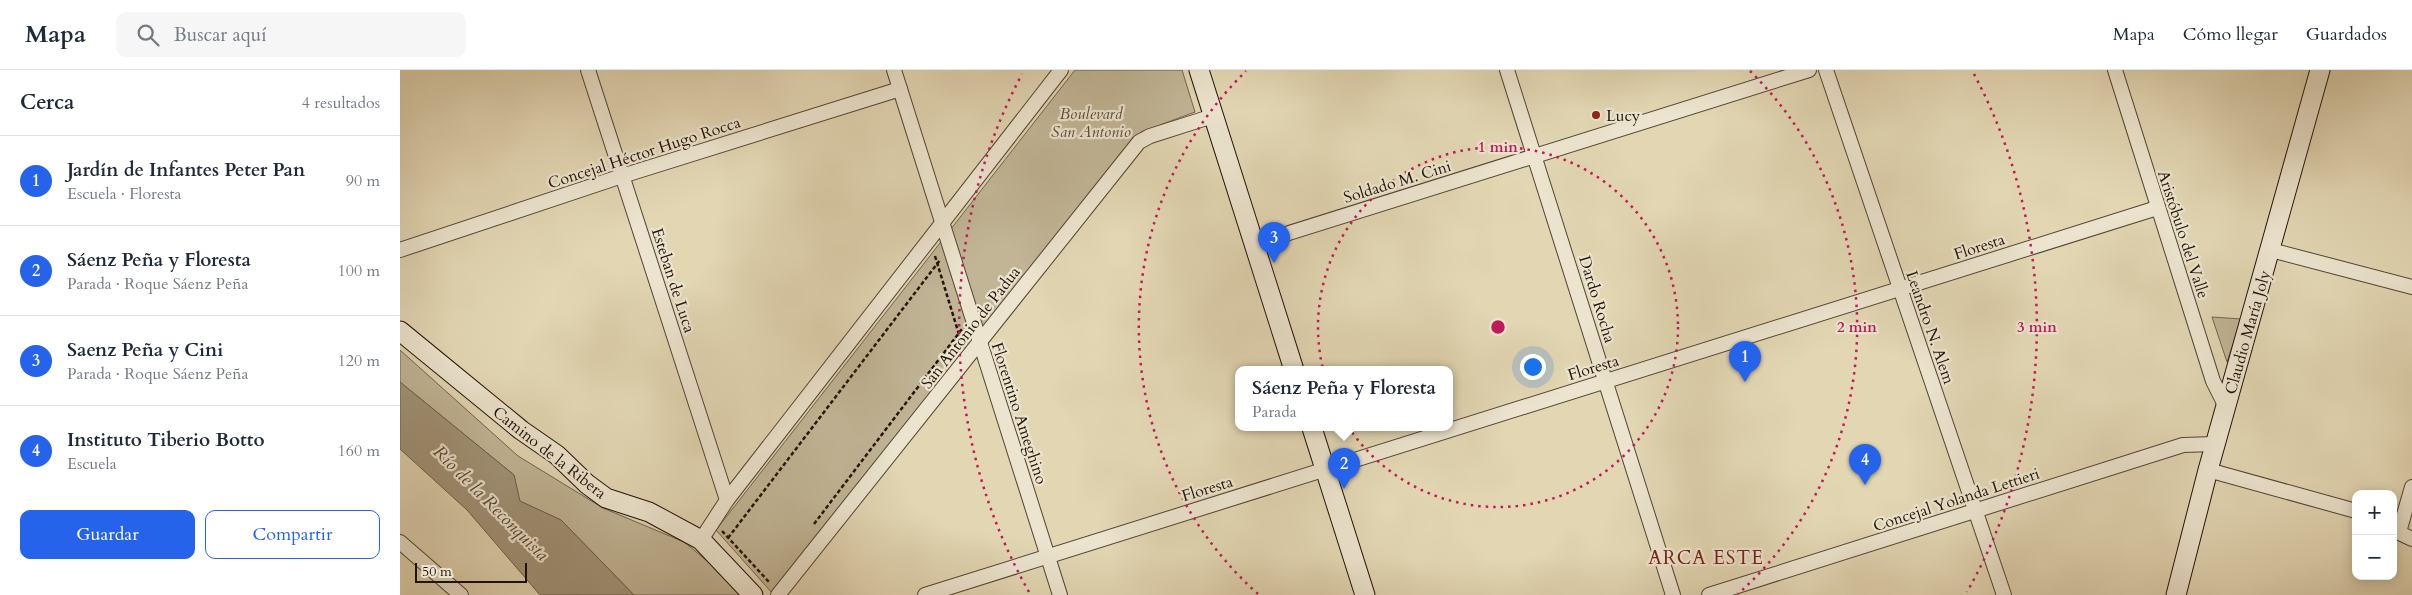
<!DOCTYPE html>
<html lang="es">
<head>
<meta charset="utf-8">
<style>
	:root { --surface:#fff; --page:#f6f6f7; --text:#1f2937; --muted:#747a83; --line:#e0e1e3; --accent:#2563eb }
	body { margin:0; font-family:Cardo,serif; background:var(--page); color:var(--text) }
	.controls { position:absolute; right:15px; bottom:15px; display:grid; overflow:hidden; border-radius:10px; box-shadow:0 2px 12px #0003 }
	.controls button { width:45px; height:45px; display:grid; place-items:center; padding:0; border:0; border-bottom:1px solid var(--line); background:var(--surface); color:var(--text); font:25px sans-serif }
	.scale { position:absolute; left:15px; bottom:12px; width:112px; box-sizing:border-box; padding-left:5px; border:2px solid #221308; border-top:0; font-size:14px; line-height:18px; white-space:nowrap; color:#221308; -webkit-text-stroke:4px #ece4ce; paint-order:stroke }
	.you { position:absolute; left:1132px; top:296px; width:18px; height:18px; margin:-12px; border:4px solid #fff; border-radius:50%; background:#1a73e8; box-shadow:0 0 0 8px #1a73e833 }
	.badge { display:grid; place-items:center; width:32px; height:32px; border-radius:50%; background:var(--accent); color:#fff; font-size:16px; font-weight:700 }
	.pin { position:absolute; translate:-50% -41px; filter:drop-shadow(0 1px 2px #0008) }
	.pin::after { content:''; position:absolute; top:26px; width:18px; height:15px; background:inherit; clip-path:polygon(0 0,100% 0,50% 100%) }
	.popup { position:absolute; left:835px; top:296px; width:218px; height:65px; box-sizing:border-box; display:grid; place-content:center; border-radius:10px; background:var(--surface); filter:drop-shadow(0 1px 4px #0005); font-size:16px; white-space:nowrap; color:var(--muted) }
	.popup b { font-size:19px; color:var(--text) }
	.popup::after { content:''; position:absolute; left:50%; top:100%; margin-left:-10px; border:10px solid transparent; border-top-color:var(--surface) }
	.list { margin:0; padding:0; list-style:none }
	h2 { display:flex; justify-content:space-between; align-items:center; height:65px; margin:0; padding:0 20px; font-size:21px }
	h2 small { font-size:16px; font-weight:400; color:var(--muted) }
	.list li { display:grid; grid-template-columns:32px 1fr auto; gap:15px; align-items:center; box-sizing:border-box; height:90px; padding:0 20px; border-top:1px solid var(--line) }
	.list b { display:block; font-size:19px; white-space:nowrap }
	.list p { margin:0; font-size:16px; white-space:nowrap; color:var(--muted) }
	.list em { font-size:16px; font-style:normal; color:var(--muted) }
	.actions { display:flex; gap:10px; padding:15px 20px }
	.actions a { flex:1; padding:11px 0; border:1px solid var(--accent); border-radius:10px; text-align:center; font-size:18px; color:var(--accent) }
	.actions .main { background:var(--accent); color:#fff }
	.icon { flex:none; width:28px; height:28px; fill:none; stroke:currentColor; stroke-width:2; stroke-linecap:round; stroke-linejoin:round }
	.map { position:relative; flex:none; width:2012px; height:525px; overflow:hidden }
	header { display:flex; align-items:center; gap:30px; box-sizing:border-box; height:70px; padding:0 25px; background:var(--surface); border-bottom:1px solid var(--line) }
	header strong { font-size:24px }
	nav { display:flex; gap:28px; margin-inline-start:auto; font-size:18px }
	.search { width:350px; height:45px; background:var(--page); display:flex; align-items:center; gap:12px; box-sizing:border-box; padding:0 18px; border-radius:10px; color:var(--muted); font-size:19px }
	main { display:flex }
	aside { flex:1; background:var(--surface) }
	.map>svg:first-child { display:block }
	.green { fill:#c1b596; stroke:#72644f }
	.water { fill:#a19479; stroke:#6e604c }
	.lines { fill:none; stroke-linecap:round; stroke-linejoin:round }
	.street-casing { stroke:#524433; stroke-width:16 }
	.secondary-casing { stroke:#221308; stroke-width:21 }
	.path { stroke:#221308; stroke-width:2.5; stroke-dasharray:4 2.5; stroke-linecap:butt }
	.street { stroke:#ece4ce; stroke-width:14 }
	.secondary { stroke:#ece4ce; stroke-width:19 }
	.ring { fill:none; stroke:#c2185b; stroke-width:2.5; stroke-dasharray:2.5 5 }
	.poi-dot { fill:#8f2418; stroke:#ece4ce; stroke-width:2 }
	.labels { text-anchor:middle; stroke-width:4.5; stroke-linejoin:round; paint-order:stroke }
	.park-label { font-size:16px; font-style:italic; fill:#5a4c3a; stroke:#ece4ce }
	.poi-label { font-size:16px; fill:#221308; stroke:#ece4ce; text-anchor:start }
	.street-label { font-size:16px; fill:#221308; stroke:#ece4ce }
	.water-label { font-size:18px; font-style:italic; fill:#554735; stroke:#ece4ce }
	.quarter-label { font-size:19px; letter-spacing:1px; fill:#7a1f14; stroke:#ece4ce }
	.centre { fill:#c2185b; stroke:#ece4ce; stroke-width:2.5 }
	.ring-label { font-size:15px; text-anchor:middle; font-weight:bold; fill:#c2185b; stroke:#ece4ce; stroke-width:4.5; stroke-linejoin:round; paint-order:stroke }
</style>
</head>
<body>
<header>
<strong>Mapa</strong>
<div class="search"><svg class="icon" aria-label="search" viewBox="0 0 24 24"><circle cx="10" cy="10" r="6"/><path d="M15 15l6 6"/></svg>Buscar aquí</div>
<nav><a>Mapa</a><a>Cómo llegar</a><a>Guardados</a></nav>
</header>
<main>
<aside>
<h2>Cerca<small>4 resultados</small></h2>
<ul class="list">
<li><span class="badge">1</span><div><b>Jardín de Infantes Peter Pan</b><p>Escuela · Floresta</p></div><em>90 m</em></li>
<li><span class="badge">2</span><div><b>Sáenz Peña y Floresta</b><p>Parada · Roque Sáenz Peña</p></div><em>100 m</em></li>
<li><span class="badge">3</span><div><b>Saenz Peña y Cini</b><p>Parada · Roque Sáenz Peña</p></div><em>120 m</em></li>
<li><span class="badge">4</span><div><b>Instituto Tiberio Botto</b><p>Escuela</p></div><em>160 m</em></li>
</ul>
<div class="actions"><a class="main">Guardar</a><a>Compartir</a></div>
</aside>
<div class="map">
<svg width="2012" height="525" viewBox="0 0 2012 525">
	<rect width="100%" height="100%" fill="#e2d6b3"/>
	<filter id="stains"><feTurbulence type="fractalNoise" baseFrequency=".004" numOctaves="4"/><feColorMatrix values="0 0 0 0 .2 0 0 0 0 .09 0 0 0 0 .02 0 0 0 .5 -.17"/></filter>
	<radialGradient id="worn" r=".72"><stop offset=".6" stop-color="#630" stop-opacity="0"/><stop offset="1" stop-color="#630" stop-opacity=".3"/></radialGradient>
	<g class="green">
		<path d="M675,0H782L795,42L741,62L373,524L316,460Z"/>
		<path d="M1812,247L1841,249L1827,292Z"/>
		<path d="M0,280L118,386L203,438L284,472L328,508L344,525H234L161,450L119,431L114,405L0,312Z"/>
	</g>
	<path class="water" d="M0,312L114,405L120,431L161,450L234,525H140L67,440L0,379Z"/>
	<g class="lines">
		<g class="street-casing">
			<g id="street">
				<path d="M188,0L327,430"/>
				<path d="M494,0L660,525"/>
				<path d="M1107,0L1273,525"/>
				<path d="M1426,0L1604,525"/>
				<path d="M1715,0L1813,311L1826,337"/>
				<path d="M854,174L1409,0"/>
				<path d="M0,180L222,106L500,19"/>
				<path d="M1871,180L2012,217"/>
				<path d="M1808,400L1956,441"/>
				<path d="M1993,460L2012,469"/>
				<path d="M1999,462L2012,417"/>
				<path d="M301,470L327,430L661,0"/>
				<path d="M0,472L61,525"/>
				<path d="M378,525L739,72L750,66L813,46"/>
				<path d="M525,525L1757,138"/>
				<path d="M1309,525L1783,375L1815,374"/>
			</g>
		</g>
		<g class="secondary-casing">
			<g id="secondary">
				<path d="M799,0L894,300"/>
				<path d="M0,261L121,360L157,385L187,414L206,428L249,442L301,470L353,525"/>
				<path d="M912,358L965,525"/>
				<path d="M1776,525L1808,400L1920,0"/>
			</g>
		</g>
		<g class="path">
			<path d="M535,186L561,271"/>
			<path d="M414,454L562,259"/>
			<path d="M322,461L369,512"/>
			<path d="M328,468L540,190"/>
		</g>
		<use href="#street" class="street"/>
		<use href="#secondary" class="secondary"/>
	</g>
	<g class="ring">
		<circle cx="1098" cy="257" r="180"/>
		<path d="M858 524A359 359 0 0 1 846 1M1350 1A359 359 0 0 1 1338 524"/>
		<path d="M629 522A539 539 0 0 1 622 4M1574 4A539 539 0 0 1 1567 522"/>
	</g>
	<circle class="poi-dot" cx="1196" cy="45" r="5"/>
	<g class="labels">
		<g class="park-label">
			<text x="691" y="49">Boulevard<tspan x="691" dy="18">San Antonio</tspan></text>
		</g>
		<g class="poi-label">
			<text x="1206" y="51">Lucy</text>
		</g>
		<g class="street-label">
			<text transform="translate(244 82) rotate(-18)" y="6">Concejal Héctor Hugo Rocca</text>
			<text transform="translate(997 111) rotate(-17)" y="6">Soldado M. Cini</text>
			<text transform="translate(1784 164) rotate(72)" y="6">Aristóbulo del Valle</text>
			<text transform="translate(1579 176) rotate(-18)" y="6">Floresta</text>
			<text transform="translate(274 210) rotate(72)" y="6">Esteban de Luca</text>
			<text transform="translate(1198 229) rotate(73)" y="6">Dardo Rocha</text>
			<text transform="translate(570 257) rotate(-52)" y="6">San Antonio de Padua</text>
			<text transform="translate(1531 257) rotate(71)" y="6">Leandro N. Alem</text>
			<text transform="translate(1847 262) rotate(-74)" y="6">Claudio María Joly</text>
			<text transform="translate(1193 297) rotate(-17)" y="6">Floresta</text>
			<text transform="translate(620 343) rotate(72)" y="6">Florentino Ameghino</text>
			<text transform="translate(150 382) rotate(38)" y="6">Camino de la Ribera</text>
			<text transform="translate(807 418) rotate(-17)" y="6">Floresta</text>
			<text transform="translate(1556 429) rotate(-18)" y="6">Concejal Yolanda Lettieri</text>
		</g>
		<g class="water-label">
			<text transform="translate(91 433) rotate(45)" y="6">Río de la Reconquista</text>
		</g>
		<g class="quarter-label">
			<text x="1306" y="494">ARCA ESTE</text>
		</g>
	</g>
	<circle cx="1098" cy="257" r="8" class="centre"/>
	<g class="ring-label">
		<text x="1098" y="82">1 min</text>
		<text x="1457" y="262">2 min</text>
		<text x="1637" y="262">3 min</text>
	</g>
	<rect width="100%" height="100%" filter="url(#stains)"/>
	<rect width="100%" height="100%" fill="url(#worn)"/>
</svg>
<div class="controls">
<button>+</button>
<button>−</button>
</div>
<div class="scale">50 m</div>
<div class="you"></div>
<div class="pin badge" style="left:1345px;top:312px">1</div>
<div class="pin badge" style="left:944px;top:419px">2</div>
<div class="popup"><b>Sáenz Peña y Floresta</b>Parada</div>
<div class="pin badge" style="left:874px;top:193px">3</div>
<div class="pin badge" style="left:1465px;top:415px">4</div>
</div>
</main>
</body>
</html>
